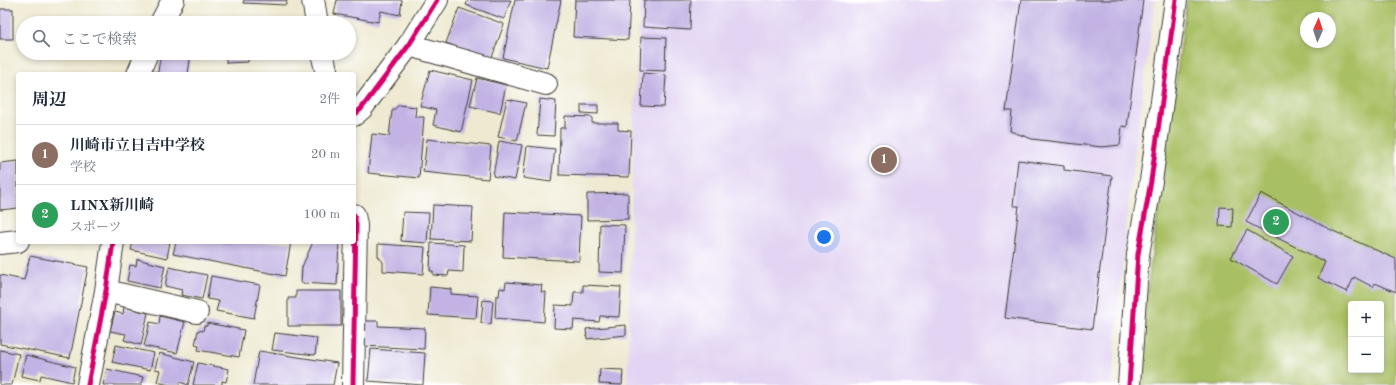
<!DOCTYPE html>
<html lang="ja">
<head>
<meta charset="utf-8">
<style>
	:root { --surface:#fff; --page:#f2f2f3; --text:#1f2937; --muted:#747a83; --line:#e0e1e3; --accent:#1a73e8 }
	body { margin:0; font-family:"Old Standard TT","Noto Serif JP",serif; background:var(--page); color:var(--text) }
	.controls { position:absolute; right:12px; bottom:12px; display:grid; overflow:hidden; border-radius:4px; box-shadow:0 2px 6px #0003 }
	.controls button { width:36px; height:36px; display:grid; place-items:center; padding:0; border:0; border-bottom:1px solid var(--line); background:var(--surface); color:var(--text); font:20px sans-serif }
	.compass { position:absolute; left:1300px; top:12px; width:36px; height:36px; border-radius:50%; background:var(--surface); box-shadow:0 2px 6px #0003; rotate:3deg }
	.you { position:absolute; left:824px; top:237px; width:14px; height:14px; margin:-10px; border:3px solid #fff; border-radius:50%; background:#1a73e8; box-shadow:0 0 0 6px #1a73e833 }
	.badge { display:grid; place-items:center; width:26px; height:26px; border-radius:50%; background:var(--accent); color:#fff; font-size:13px; font-weight:700 }
	.pin { position:absolute; translate:-50% -50%; border:2px solid #fff; box-shadow:0 1px 4px #0006 }
	.list { margin:0; padding:0; list-style:none }
	h2 { display:flex; justify-content:space-between; align-items:center; height:52px; margin:0; padding:0 16px; font-size:17px }
	h2 small { font-size:13px; font-weight:400; color:var(--muted) }
	.list li { display:grid; grid-template-columns:26px 1fr auto; gap:12px; align-items:center; box-sizing:border-box; height:60px; padding:0 16px; border-top:1px solid var(--line) }
	.list b { display:block; font-size:15px; white-space:nowrap }
	.list p { margin:0; font-size:13px; white-space:nowrap; color:var(--muted) }
	.list em { font-size:13px; font-style:normal; color:var(--muted) }
	.icon { flex:none; width:22px; height:22px; fill:none; stroke:currentColor; stroke-width:2; stroke-linecap:round; stroke-linejoin:round }
	.map { position:relative; flex:none; width:1396px; height:385px; overflow:hidden }
	.search { position:absolute; background:var(--surface); box-shadow:0 2px 6px #0003; left:16px; top:16px; width:340px; height:44px; display:flex; align-items:center; gap:10px; box-sizing:border-box; padding:0 14px; border-radius:22px; color:var(--muted); font-size:15px }
	.panel { position:absolute; background:var(--surface); box-shadow:0 2px 6px #0003; left:16px; top:72px; width:340px; height:172px; border-radius:4px }
	.map>svg:first-child { display:block }
	.built { fill:#e2d4f3 }
	.green { fill:#a9bf63; stroke:#626e40; fill-rule:evenodd }
	.building { fill:#c2b3e4 }
	.lines { fill:none; stroke-linecap:round; stroke-linejoin:round }
	.minor-casing { stroke:#3c3b37; stroke-width:24 }
	.minor { stroke:#fff; stroke-width:22 }
	.cycleway-casing { stroke:#fff; stroke-width:8 }
	.cycleway { stroke:#d6006c; stroke-width:5 }
</style>
</head>
<body>
<div class="map">
<svg width="1396" height="385" viewBox="0 0 1396 385">
	<rect width="100%" height="100%" fill="#fff"/>
	<filter id="ink" filterUnits="userSpaceOnUse"><feTurbulence type="fractalNoise" baseFrequency=".025" numOctaves="2"/><feDisplacementMap in="SourceGraphic" scale="8" xChannelSelector="R" yChannelSelector="G"/><feConvolveMatrix kernelMatrix="1 2 1 2 8 2 1 2 1" color-interpolation-filters="sRGB"/></filter>
	<filter id="wash" filterUnits="userSpaceOnUse"><feTurbulence type="fractalNoise" baseFrequency=".012" numOctaves="4" result="noise"/><feDisplacementMap in="SourceGraphic" scale="16" xChannelSelector="R" yChannelSelector="G"/><feGaussianBlur stdDeviation="0.9" result="paint"/><feColorMatrix in="noise" values="0 0 0 0 0 0 0 0 0 0 0 0 0 0 0 0 0 1.4 0 .05"/><feComposite in="paint" operator="in"/></filter>
	<g filter="url(#wash)">
		<rect width="100%" height="100%" fill="#eee9d0"/>
		<path class="built" d="M641,0H1155L1128,206L1112,385H627L634,114Z"/>
		<path class="green" d="M1187,0H1396V385H1140L1144,314ZM1306,18H1330V42H1306ZM1351,304H1381V370H1351Z"/>
		<g id="blocks">
			<g class="building">
				<path d="M244,0H287L286,5L243,3Z"/>
				<path d="M337,0H402L400,15L381,11L378,22L334,14Z"/>
				<path d="M468,0H511L504,19L466,5Z"/>
				<path d="M515,0H561L547,68L503,58Z"/>
				<path d="M575,0H630L628,40L573,37Z"/>
				<path d="M644,0H691L690,30L643,27Z"/>
				<path d="M1021,0H1143L1127,127L1122,126L1120,145L1102,147L1032,139L1010,131L1012,111H1006Z"/>
				<path d="M459,8L504,24L491,60L446,43Z"/>
				<rect x="0" y="9" width="13" height="30"/>
				<path d="M195,19L220,20L219,23H195Z"/>
				<path d="M641,37L666,38L665,71L640,70Z"/>
				<path d="M169,53H191L188,74H148V71L158,72L160,58L168,59Z"/>
				<path d="M226,53H285V57L248,58V62L226,63Z"/>
				<path d="M430,70L473,80L461,132L433,125L436,110L420,106Z"/>
				<path d="M643,73L666,75L664,107L641,106Z"/>
				<path d="M477,78L506,85L500,113L470,106Z"/>
				<path d="M507,99L526,103L517,141L498,137Z"/>
				<path d="M540,99L556,101L554,136L537,135Z"/>
				<path d="M399,105L416,107L415,117H424L419,178L368,173L372,134L389,136L392,111Z"/>
				<path d="M581,105H598V114L581,113Z"/>
				<path d="M565,116L592,117V123H618V130L631,131L629,177L559,175L560,128H565Z"/>
				<path d="M427,139L491,146L488,179L423,172Z"/>
				<path d="M499,141L522,145L515,180L493,176Z"/>
				<path d="M527,146L555,149L551,182L523,178Z"/>
				<path d="M1018,160L1064,166V170L1112,176L1092,329L1005,318L1019,206H1013Z"/>
				<path d="M18,161V208L0,210V163Z"/>
				<path d="M628,193V219L587,220V194Z"/>
				<path d="M1261,193L1331,230L1396,259V292L1375,283L1373,287L1354,277L1347,292L1318,278L1325,262L1246,222Z"/>
				<path d="M433,205L473,207L471,241L431,239Z"/>
				<path d="M1220,207L1233,208L1232,227L1219,226Z"/>
				<path d="M403,212L429,213L427,243L401,241Z"/>
				<path d="M505,212L581,216L579,261L503,257Z"/>
				<path d="M600,224L625,225L623,273L599,272Z"/>
				<path d="M1247,230L1293,256L1277,284L1231,258Z"/>
				<path d="M133,242H170L167,258L131,250Z"/>
				<path d="M176,242H291L285,276L173,254Z"/>
				<path d="M313,242H339L337,285L301,283L302,267Z"/>
				<path d="M431,243L464,245L463,272L449,271L448,276L433,275V271H430Z"/>
				<path d="M378,244L425,247L423,274L383,271V262L378,256Z"/>
				<path d="M30,256L88,267L70,358L0,344V275L24,280Z"/>
				<path d="M137,259L165,266L160,288L127,281L130,265L136,266Z"/>
				<path d="M169,267L207,275L202,299L181,295L182,290L165,286Z"/>
				<path d="M211,276L260,285L254,318L216,311L219,301L207,299Z"/>
				<path d="M506,282L542,285L541,292H546L544,322L495,318L496,296H499L500,288L505,289Z"/>
				<path d="M583,285L621,287L619,317L600,316L599,322L574,320L573,329L554,328L555,305L573,306L574,292H583Z"/>
				<path d="M430,287L451,289V294L478,296L476,318L428,315Z"/>
				<path d="M296,291H341V326H288V298H296Z"/>
				<path d="M483,300L493,301L491,324L481,323Z"/>
				<path d="M124,307L148,313L141,345L124,340L126,334L110,331L115,312L123,314Z"/>
				<path d="M160,316L185,322L177,353L144,346L150,322L159,324Z"/>
				<path d="M364,321H378V326L425,328L424,349L363,346Z"/>
				<path d="M207,323L244,330L239,357L198,350L199,346L195,345L198,330L203,331L204,326H207Z"/>
				<path d="M626,325V335L587,339L586,329Z"/>
				<path d="M275,333L317,338L315,355L272,350Z"/>
				<path d="M116,345L154,353L150,370L112,362Z"/>
				<path d="M371,349L425,353L423,385L368,381Z"/>
				<path d="M0,350L19,354L12,385H0Z"/>
				<path d="M259,351L337,363L333,385H253Z"/>
				<path d="M159,353L194,362L188,385L180,382L179,385H169L157,382L160,370L155,369Z"/>
				<path d="M26,355L75,367L72,382L41,375L40,380L21,376Z"/>
				<path d="M198,363L229,369L226,382L222,381V385H193Z"/>
				<path d="M107,369L143,377L141,385H103Z"/>
				<path d="M600,369L623,370L622,385L599,384Z"/>
			</g>
		</g>
	</g>
	<g filter="url(#ink)">
		<use href="#blocks" fill-opacity="0" stroke="#3c3b37" stroke-width="1"/>
		<g class="lines">
			<g class="minor-casing">
				<g id="minor">
					<path d="M313,0L317,23"/>
					<path d="M161,23L173,0"/>
					<path d="M409,45L546,84"/>
					<path d="M322,53L327,74"/>
					<path d="M138,74L147,53"/>
					<path d="M354,115L361,109L409,45L437,0"/>
					<path d="M0,243L18,241"/>
					<path d="M106,291L197,312"/>
					<path d="M88,385L106,291L113,242"/>
					<path d="M353,385L356,225L354,215"/>
					<path d="M1129,385L1138,254L1151,181L1176,0"/>
				</g>
			</g>
			<use href="#minor" class="minor"/>
			<g class="cycleway-casing">
				<g id="cycleway">
					<path d="M354,115L361,109L409,45L437,0"/>
					<path d="M88,385L106,291L113,242"/>
					<path d="M353,385L356,225L354,215"/>
					<path d="M1129,385L1138,254L1151,181L1176,0"/>
				</g>
			</g>
			<use href="#cycleway" class="cycleway"/>
		</g>
	</g>
</svg>
<div class="controls">
<button>+</button>
<button>−</button>
</div>
<svg class="compass" viewBox="-18 -18 36 36"><path d="M0-13l5 13h-10z" fill="#e53935"/><path d="M0 13l5-13h-10z" fill="#747a83"/></svg>
<div class="you"></div>
<div class="pin badge" style="left:884px;top:160px;background:#8d6e63">1</div>
<div class="pin badge" style="left:1276px;top:222px;background:#2e9e5b">2</div>
<div class="search"><svg class="icon" aria-label="search" viewBox="0 0 24 24"><circle cx="10" cy="10" r="6"/><path d="M15 15l6 6"/></svg>ここで検索</div>
<section class="panel">
<h2>周辺<small>2件</small></h2>
<ul class="list">
<li><span class="badge" style="background:#8d6e63">1</span><div><b>川崎市立日吉中学校</b><p>学校</p></div><em>20 m</em></li>
<li><span class="badge" style="background:#2e9e5b">2</span><div><b>LINX新川崎</b><p>スポーツ</p></div><em>100 m</em></li>
</ul>
</section>
</div>
</body>
</html>
